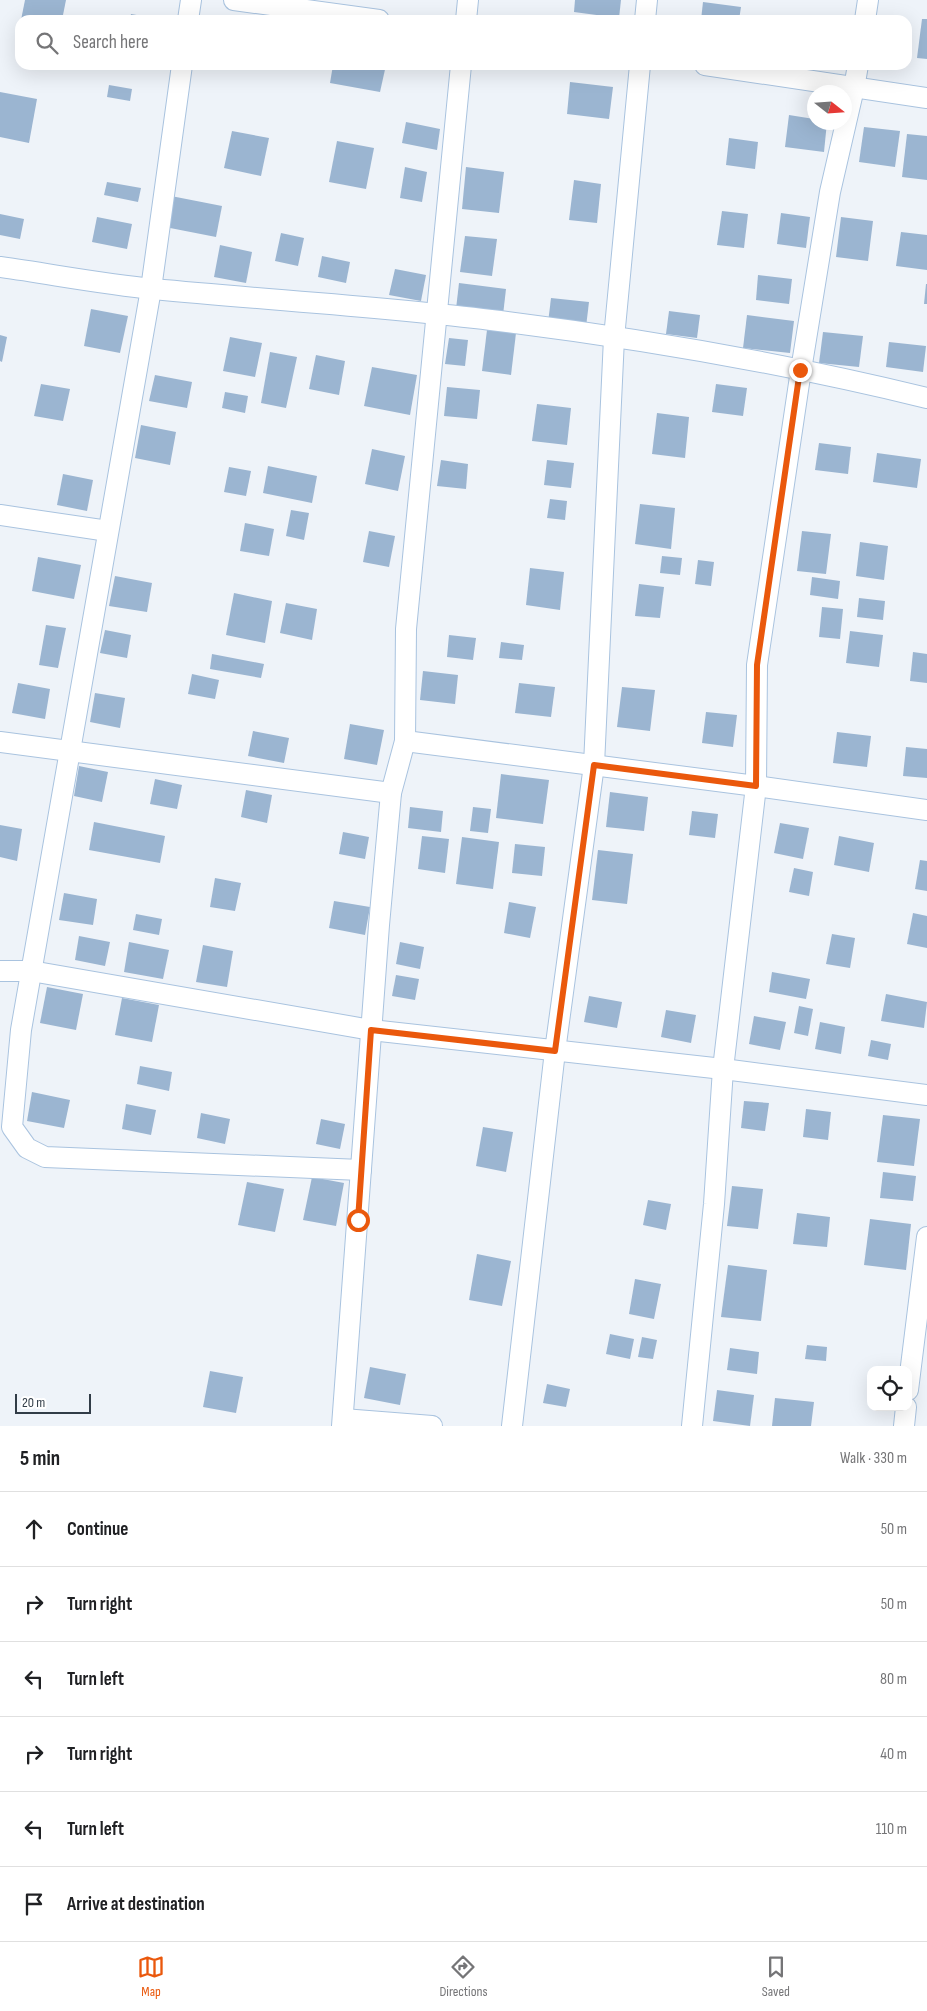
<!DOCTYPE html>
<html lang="en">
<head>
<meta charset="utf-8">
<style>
	:root { --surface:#fff; --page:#f6f6f6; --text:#202124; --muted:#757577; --line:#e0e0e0; --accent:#ea580c }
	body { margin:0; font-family:"Sofia Sans Condensed",sans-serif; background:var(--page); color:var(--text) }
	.controls { position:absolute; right:15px; bottom:15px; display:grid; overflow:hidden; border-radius:10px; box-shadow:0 5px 20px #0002 }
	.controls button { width:45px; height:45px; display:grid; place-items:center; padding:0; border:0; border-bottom:1px solid var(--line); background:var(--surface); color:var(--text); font:25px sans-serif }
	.compass { position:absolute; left:807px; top:85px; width:45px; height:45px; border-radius:50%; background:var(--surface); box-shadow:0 5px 20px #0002; rotate:107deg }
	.scale { position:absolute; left:15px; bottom:12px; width:76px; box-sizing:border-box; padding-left:5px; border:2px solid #313c47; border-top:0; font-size:14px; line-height:18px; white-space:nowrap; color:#313c47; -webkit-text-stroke:4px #fff; paint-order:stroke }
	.stop { position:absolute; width:15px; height:15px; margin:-11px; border:4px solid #ea580c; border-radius:50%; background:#fff }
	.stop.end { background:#ea580c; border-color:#fff; box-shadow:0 1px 5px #0008 }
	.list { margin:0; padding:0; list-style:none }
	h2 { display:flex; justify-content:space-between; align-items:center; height:65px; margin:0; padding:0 20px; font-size:21px }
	h2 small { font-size:16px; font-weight:400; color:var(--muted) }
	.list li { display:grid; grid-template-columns:32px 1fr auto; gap:15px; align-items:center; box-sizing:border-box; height:75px; padding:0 20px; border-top:1px solid var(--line) }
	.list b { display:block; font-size:19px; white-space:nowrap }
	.list em { font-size:16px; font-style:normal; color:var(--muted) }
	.icon { flex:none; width:28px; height:28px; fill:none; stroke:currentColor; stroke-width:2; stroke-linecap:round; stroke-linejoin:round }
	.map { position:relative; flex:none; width:927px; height:1426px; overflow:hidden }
	.search { position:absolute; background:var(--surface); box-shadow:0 5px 20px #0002; left:15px; right:15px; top:15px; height:55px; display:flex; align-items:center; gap:12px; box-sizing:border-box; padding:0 18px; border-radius:15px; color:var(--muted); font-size:19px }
	.sheet { height:515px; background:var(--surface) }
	nav { display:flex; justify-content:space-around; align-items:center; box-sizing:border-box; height:70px; border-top:1px solid var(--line); background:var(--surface); font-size:14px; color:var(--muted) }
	nav a { display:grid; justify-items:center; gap:2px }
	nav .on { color:var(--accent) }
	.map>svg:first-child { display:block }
	.building { fill:#9bb5d1 }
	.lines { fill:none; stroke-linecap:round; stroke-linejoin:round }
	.street-casing { stroke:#a9c3df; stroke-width:22 }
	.street { stroke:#fff; stroke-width:20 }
	.route { stroke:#ea580c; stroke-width:6 }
</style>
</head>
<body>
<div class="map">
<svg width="927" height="1426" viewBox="0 0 927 1426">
	<rect width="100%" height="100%" fill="#eef3f9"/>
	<g class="building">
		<path d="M25,0H66L62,20H21Z"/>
		<path d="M575,0H621L619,18L574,12Z"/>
		<path d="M703,2L741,7L739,20H701Z"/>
		<path d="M131,14L159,19V20H130Z"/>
		<path d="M922,19H927V59L917,58Z"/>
		<path d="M333,65H386L380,92L330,83Z"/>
		<path d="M570,82L613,87L609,119L567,114Z"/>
		<path d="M109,85L132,89L130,101L107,97Z"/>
		<path d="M0,92L37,99L29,143L0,137Z"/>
		<path d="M789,115L814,119V122H827L824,152L785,147Z"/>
		<path d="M406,122L440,129L437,150L402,143Z"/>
		<path d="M864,127L900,131L895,167L859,162Z"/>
		<path d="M232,131L269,138L261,176L224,168Z"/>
		<path d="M907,134L927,136V180L902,177Z"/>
		<path d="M729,138L758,142L755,169L726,165Z"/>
		<path d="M337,141L374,148L366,189L329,182Z"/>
		<path d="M405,167L427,172L422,202L400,198Z"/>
		<path d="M466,167L504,172L499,213L462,209Z"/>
		<path d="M574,180L601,184L597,223L569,220Z"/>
		<path d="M107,182L141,188L138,202L104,195Z"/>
		<path d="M171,196L222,206L216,237L165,227Z"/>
		<path d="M722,211L748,214L744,248L717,245Z"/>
		<path d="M781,213L810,217L806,248L777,244Z"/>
		<path d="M0,214L24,219L20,239L0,235Z"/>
		<path d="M97,217L132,224L127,249L92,242Z"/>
		<path d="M841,217L873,221L868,261L836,257Z"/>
		<path d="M901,232L927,235V270L896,266Z"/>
		<path d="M281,233L304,238L298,266L275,261Z"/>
		<path d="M465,236L497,239L492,276L460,272Z"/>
		<path d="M220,245L252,252L246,283L214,277Z"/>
		<path d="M322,256L350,262L346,283L318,277Z"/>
		<path d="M395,269L426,275L421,301L389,295Z"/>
		<path d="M758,275L792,279L789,304L756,300Z"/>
		<path d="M459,283L506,289L503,315L456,309Z"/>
		<path d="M926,284H927V304H924Z"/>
		<path d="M551,298L589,302L586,327L548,323Z"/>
		<path d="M91,309L128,316L120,353L84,346Z"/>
		<path d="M669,311L700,315L697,338L666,334Z"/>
		<path d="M747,315L794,321L790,353L743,348Z"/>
		<path d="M487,330L516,333L511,375L482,371Z"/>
		<path d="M823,332L863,336L859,367L819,363Z"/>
		<path d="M0,335L7,337L2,362L0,361Z"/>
		<path d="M230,337L262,343L255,377L223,371Z"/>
		<path d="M449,338L468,340L465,366L445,364Z"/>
		<path d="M889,342L926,346L923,372L886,367Z"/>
		<path d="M270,352L297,357L286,408L261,403Z"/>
		<path d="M316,355L345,361L339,395L309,389Z"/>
		<path d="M372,367L417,375L410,415L364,406Z"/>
		<path d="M155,375L192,382L187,408L149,401Z"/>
		<path d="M41,384L70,389L63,421L34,416Z"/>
		<path d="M716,384L747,388L743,416L712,412Z"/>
		<path d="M447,387L480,390L477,419L444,416Z"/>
		<path d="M225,392L248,396L245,413L222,408Z"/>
		<path d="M537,404L571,408L567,445L532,441Z"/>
		<path d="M657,413L689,417L685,458L652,454Z"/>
		<path d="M141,425L176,432L170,465L135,458Z"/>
		<path d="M819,443L851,447L848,474L815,470Z"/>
		<path d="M372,449L405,456L398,491L365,484Z"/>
		<path d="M877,453L921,459L917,488L873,482Z"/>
		<path d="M441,460L468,464L466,489L437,486Z"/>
		<path d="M547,460L574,463L571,488L544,485Z"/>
		<path d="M268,466L317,476L312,503L263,493Z"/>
		<path d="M229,467L251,471L246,496L224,492Z"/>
		<path d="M63,474L93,480L87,511L57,505Z"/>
		<path d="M550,499L567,501L565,520L547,518Z"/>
		<path d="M640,504L675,508L671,549L635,544Z"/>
		<path d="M291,510L309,513L304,540L286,536Z"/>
		<path d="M245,523L274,529L269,556L240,551Z"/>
		<path d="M369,531L395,536L389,567L363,562Z"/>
		<path d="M802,531L831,534L826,574L797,571Z"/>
		<path d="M860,542L888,546L884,580L856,576Z"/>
		<path d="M662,556L682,558L680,575L660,573Z"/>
		<path d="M38,557L81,565L74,599L32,591Z"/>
		<path d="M698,560L714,562L711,586L695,584Z"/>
		<path d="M530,568L564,572L560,610L526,605Z"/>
		<path d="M115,576L152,583L147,612L109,606Z"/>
		<path d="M812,577L840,581L838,599L810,595Z"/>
		<path d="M639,584L664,587L660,618L635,616Z"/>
		<path d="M234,593L272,601L265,643L226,635Z"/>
		<path d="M859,598L885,601L883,620L857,617Z"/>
		<path d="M286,603L317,609L312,640L280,633Z"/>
		<path d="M822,607L843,609L840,639L819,637Z"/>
		<path d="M46,625L66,628L58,668L39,665Z"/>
		<path d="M105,630L131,635L127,658L100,653Z"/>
		<path d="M850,631L883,635L879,667L846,663Z"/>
		<path d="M449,635L476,638L473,660L447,657Z"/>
		<path d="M501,642L524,645L522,660L499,658Z"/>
		<path d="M913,652L927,654V683L910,681Z"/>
		<path d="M212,654L264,664L261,678L210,669Z"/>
		<path d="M423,671L458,675L455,704L420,700Z"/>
		<path d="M192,674L219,680L215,699L188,694Z"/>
		<path d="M18,683L50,689L45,719L12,713Z"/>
		<path d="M519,683L555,687L551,717L515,713Z"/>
		<path d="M622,687L655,690L650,731L617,727Z"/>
		<path d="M95,693L125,698L120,728L90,722Z"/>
		<path d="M706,712L737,715L733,747L702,743Z"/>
		<path d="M350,724L384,730L377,765L344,759Z"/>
		<path d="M253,731L289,738L284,763L248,756Z"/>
		<path d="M837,732L871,736L867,767L833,763Z"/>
		<path d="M906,747L927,749V778L903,776Z"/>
		<path d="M79,766L108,772L102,802L74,796Z"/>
		<path d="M501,774L549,780L543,824L496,818Z"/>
		<path d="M155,779L182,785L177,809L150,804Z"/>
		<path d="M246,790L272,795L267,823L241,817Z"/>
		<path d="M610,792L648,797L644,831L606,827Z"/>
		<path d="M410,807L443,811L441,832L408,828Z"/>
		<path d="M473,807L491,809L488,833L470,831Z"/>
		<path d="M692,811L718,814L715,838L689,835Z"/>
		<path d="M94,822L165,836L160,863L89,850Z"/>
		<path d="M780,823L809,828L803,859L774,853Z"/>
		<path d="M0,825L22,829L17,861L0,857Z"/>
		<path d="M343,832L369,837L365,859L339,854Z"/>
		<path d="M422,836L449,839L445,873L418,869Z"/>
		<path d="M839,836L874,843L869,872L834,865Z"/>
		<path d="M462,837L499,842L493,889L456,884Z"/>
		<path d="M515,844L545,847L542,876L512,873Z"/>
		<path d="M598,850L633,854L627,904L592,900Z"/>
		<path d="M920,860L927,861V891L915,889Z"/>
		<path d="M794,868L813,872L809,896L789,892Z"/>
		<path d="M215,878L241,883L235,911L210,907Z"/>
		<path d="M64,893L97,899L93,925L59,920Z"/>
		<path d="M334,901L370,907L365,935L329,928Z"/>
		<path d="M509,902L536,907L530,938L504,933Z"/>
		<path d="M913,913L927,916V948L907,944Z"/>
		<path d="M136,914L162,919L159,935L133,930Z"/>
		<path d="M832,934L855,938L850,968L826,964Z"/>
		<path d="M79,936L110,942L105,966L75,960Z"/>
		<path d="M129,942L169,950L163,979L124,972Z"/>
		<path d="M400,942L424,947L420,969L396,964Z"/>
		<path d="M203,945L233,951L227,987L196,982Z"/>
		<path d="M772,972L810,979L806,999L769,992Z"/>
		<path d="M396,975L419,979L415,1000L392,996Z"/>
		<path d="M47,987L83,994L76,1030L40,1023Z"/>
		<path d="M886,994L927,1002L924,1028L881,1021Z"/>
		<path d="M589,996L622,1002L617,1028L584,1022Z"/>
		<path d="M122,998L159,1005L152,1042L115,1035Z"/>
		<path d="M799,1006L813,1009L808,1036L794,1033Z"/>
		<path d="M666,1010L696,1015L691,1043L661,1037Z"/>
		<path d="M754,1016L786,1022L780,1050L749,1044Z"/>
		<path d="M820,1022L845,1027L841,1054L815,1049Z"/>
		<path d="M871,1040L891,1044L888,1060L868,1056Z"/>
		<path d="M140,1066L172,1072L169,1091L137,1084Z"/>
		<path d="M32,1092L70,1100L64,1128L27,1121Z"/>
		<path d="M744,1101L769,1103L765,1131L741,1128Z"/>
		<path d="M126,1104L156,1110L151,1135L122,1129Z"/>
		<path d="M806,1109L831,1112L828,1140L803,1137Z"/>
		<path d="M201,1113L230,1119L225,1144L197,1138Z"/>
		<path d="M883,1115L920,1119L914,1166L877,1162Z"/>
		<path d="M321,1119L345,1124L340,1149L316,1144Z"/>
		<path d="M483,1127L513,1132L506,1172L476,1166Z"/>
		<path d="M883,1172L916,1176L913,1201L880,1198Z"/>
		<path d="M312,1177L344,1183L336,1226L303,1220Z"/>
		<path d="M247,1182L284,1189L275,1232L238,1225Z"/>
		<path d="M732,1186L763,1189L758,1229L727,1226Z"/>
		<path d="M648,1200L671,1204L666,1230L643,1225Z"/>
		<path d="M797,1213L830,1217L827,1247L793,1244Z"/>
		<path d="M870,1219L911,1224L906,1270L864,1265Z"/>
		<path d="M477,1254L511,1261L502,1306L469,1300Z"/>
		<path d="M728,1265L767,1270L761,1321L721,1317Z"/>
		<path d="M635,1279L661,1284L654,1319L629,1314Z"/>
		<path d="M610,1334L634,1339L630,1359L606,1354Z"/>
		<path d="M642,1337L657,1340L653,1359L638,1357Z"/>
		<path d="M807,1345L827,1347L826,1361L805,1359Z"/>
		<path d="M730,1348L759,1352L757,1374L727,1370Z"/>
		<path d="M370,1367L406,1374L400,1405L364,1398Z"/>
		<path d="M210,1371L243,1377L236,1413L203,1407Z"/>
		<path d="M547,1384L570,1389L566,1407L543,1403Z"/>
		<path d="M717,1390L754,1395L750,1426L713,1421Z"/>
		<path d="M775,1398L814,1402L811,1426H772Z"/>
	</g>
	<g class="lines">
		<g class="street-casing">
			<g id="street">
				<path d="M234,0L379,20"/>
				<path d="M188,20L191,0"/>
				<path d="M466,20L468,0"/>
				<path d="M645,20L647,0"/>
				<path d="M865,20L868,0"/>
				<path d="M182,65L151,289L21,1030L12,1127L27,1148L45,1157L361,1170"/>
				<path d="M705,65L927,98"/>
				<path d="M0,267C51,274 102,284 154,289C266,300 379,306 491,320C638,338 784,363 927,398"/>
				<path d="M0,515L108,531"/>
				<path d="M405,741L756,786L927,810"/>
				<path d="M0,742L391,793"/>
				<path d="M0,971H31L371,1030L723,1069L927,1095"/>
				<path d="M908,1390L927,1237"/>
				<path d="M343,1419L432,1426"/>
				<path d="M342,1426L379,925L391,793L405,741L406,629L461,65"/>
				<path d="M512,1426L555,1051L594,765L614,338L640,65"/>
				<path d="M692,1426L714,1204L723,1069L756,786L757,665L801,370L830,192L854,88L858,65"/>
				<path d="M904,1426L906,1407"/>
			</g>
		</g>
		<use href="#street" class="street"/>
	</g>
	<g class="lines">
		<path class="route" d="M358,1220L371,1030L555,1051L594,765L756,786L757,665L800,370"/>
	</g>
</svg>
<div class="controls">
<button><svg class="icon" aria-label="locate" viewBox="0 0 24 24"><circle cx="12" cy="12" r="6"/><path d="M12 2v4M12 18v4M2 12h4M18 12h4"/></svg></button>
</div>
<svg class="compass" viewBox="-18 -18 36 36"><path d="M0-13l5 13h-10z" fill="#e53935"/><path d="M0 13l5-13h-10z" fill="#757577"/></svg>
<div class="scale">20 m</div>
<div class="stop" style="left:358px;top:1220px"></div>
<div class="stop end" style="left:800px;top:370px"></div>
<div class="search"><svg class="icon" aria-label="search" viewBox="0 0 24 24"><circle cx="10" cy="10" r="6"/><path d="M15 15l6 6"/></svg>Search here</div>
</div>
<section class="sheet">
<h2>5 min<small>Walk · 330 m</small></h2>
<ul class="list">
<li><svg class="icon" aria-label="ahead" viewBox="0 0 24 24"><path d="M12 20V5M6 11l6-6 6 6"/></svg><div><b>Continue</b></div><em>50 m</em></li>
<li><svg class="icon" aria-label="right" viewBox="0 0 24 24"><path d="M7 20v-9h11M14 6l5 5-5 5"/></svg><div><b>Turn right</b></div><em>50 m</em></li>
<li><svg class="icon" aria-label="left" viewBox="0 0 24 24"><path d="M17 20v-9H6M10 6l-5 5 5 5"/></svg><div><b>Turn left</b></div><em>80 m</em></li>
<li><svg class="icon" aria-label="right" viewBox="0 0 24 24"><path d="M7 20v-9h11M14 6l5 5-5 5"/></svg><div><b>Turn right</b></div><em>40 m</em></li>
<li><svg class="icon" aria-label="left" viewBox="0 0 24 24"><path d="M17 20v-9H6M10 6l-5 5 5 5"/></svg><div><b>Turn left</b></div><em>110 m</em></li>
<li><svg class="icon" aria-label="arrive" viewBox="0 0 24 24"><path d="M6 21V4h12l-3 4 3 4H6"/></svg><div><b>Arrive at destination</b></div></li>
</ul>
</section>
<nav>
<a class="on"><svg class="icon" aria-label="map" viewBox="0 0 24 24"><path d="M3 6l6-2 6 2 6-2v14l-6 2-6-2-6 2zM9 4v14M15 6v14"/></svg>Map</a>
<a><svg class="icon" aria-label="directions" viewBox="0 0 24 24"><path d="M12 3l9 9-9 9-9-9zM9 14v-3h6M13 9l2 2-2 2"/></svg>Directions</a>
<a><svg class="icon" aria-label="saved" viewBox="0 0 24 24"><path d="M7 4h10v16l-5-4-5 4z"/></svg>Saved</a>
</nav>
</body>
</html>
